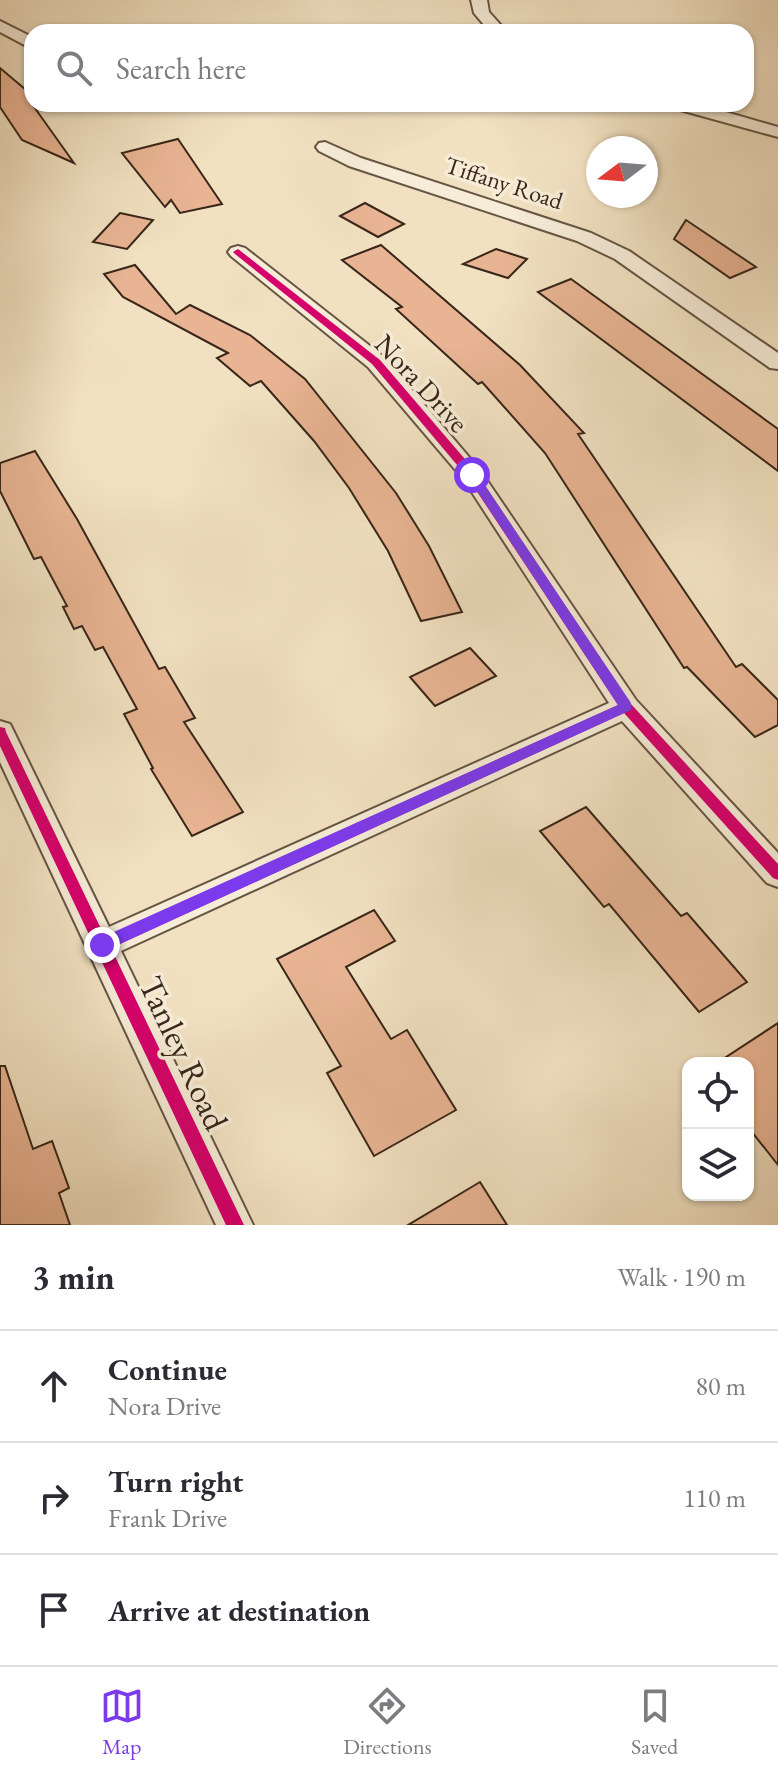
<!DOCTYPE html>
<html lang="en">
<head>
<meta charset="utf-8">
<style>
	:root { --surface:#fff; --page:#f2f2f3; --text:#2b2b33; --muted:#7c7c81; --line:#e1e1e2; --accent:#7c3aed }
	body { margin:0; font-family:"EB Garamond",serif; background:var(--page); color:var(--text) }
	.controls { position:absolute; right:24px; bottom:24px; display:grid; overflow:hidden; border-radius:16px; box-shadow:0 2px 6px #0004 }
	.controls button { width:72px; height:72px; display:grid; place-items:center; padding:0; border:0; border-bottom:2px solid var(--line); background:var(--surface); color:var(--text); font:40px sans-serif }
	.compass { position:absolute; left:586px; top:136px; width:72px; height:72px; border-radius:50%; background:var(--surface); box-shadow:0 2px 6px #0004; rotate:254deg }
	.stop { position:absolute; width:24px; height:24px; margin:-18px; border:6px solid #7c3aed; border-radius:50%; background:#fff }
	.stop.end { background:#7c3aed; border-color:#fff; box-shadow:0 2px 8px #0008 }
	.list { margin:0; padding:0; list-style:none }
	h2 { display:flex; justify-content:space-between; align-items:center; height:104px; margin:0; padding:0 32px; font-size:34px }
	h2 small { font-size:26px; font-weight:400; color:var(--muted) }
	.list li { display:grid; grid-template-columns:52px 1fr auto; gap:24px; align-items:center; box-sizing:border-box; height:112px; padding:0 32px; border-top:2px solid var(--line) }
	.list b { display:block; font-size:30px; white-space:nowrap }
	.list p { margin:0; font-size:26px; white-space:nowrap; color:var(--muted) }
	.list em { font-size:26px; font-style:normal; color:var(--muted) }
	.icon { flex:none; width:44px; height:44px; fill:none; stroke:currentColor; stroke-width:2; stroke-linecap:round; stroke-linejoin:round }
	.map { position:relative; flex:none; width:778px; height:1225px; overflow:hidden }
	.search { position:absolute; background:var(--surface); box-shadow:0 2px 6px #0004; left:24px; right:24px; top:24px; height:88px; display:flex; align-items:center; gap:20px; box-sizing:border-box; padding:0 28px; border-radius:24px; color:var(--muted); font-size:30px }
	.sheet { height:440px; background:var(--surface) }
	nav { display:flex; justify-content:space-around; align-items:center; box-sizing:border-box; height:112px; border-top:2px solid var(--line); background:var(--surface); font-size:22px; color:var(--muted) }
	nav a { display:grid; justify-items:center; gap:4px }
	nav .on { color:var(--accent) }
	.map>svg:first-child { display:block }
	.building { fill:#e8b493; stroke:#382619; stroke-width:2 }
	.lines { fill:none; stroke-linecap:round; stroke-linejoin:round }
	.street-casing { stroke:#665543; stroke-width:4 }
	.street { fill:#f6ecd7; fill-rule:evenodd }
	.cycleway-casing { stroke:#f6ecd7; stroke-width:5 }
	.cycleway { fill:#d6006c; fill-rule:evenodd }
	.route { fill:#7c3aed }
	.labels { text-anchor:middle; stroke-width:7; stroke-linejoin:round; paint-order:stroke }
	.far-street-label { font-size:24px; fill:#382619; stroke:#f6ecd7 }
	.street-label { font-size:28px; fill:#382619; stroke:#f6ecd7 }
	.near-street-label { font-size:34px; fill:#382619; stroke:#f6ecd7 }
</style>
</head>
<body>
<div class="map">
<svg width="778" height="1225" viewBox="0 0 778 1225">
	<rect width="100%" height="100%" fill="#f1e1c1"/>
	<filter id="stains"><feTurbulence type="fractalNoise" baseFrequency=".0025" numOctaves="4"/><feColorMatrix values="0 0 0 0 .2 0 0 0 0 .09 0 0 0 0 .02 0 0 0 .5 -.17"/></filter>
	<radialGradient id="worn" r=".72"><stop offset=".6" stop-color="#630" stop-opacity="0"/><stop offset="1" stop-color="#630" stop-opacity=".3"/></radialGradient>
	<g class="building">
		<path d="M0,68L32,95V104L74,163L22,140L0,107Z"/>
		<path d="M178,139L222,204L180,213L171,200L165,207L122,153Z"/>
		<path d="M365,203L404,224L378,237L340,216Z"/>
		<path d="M120,213L153,220L127,249L93,242Z"/>
		<path d="M686,220L756,267L730,278L674,239Z"/>
		<path d="M381,245L520,365L584,433L578,434L736,667L742,664L778,700V725L755,737L687,667L684,668L545,453L482,382L478,384L396,309L402,307L342,260Z"/>
		<path d="M496,249L527,259L508,278L463,264Z"/>
		<path d="M135,265L176,314L190,305L250,335L305,379L396,493L429,546L462,612L421,621L388,551L349,488L314,441L261,381L250,386L217,358L228,353L123,297L104,274Z"/>
		<path d="M571,279L778,429V471L538,292Z"/>
		<path d="M35,451L77,519L159,669L165,667L195,718L184,722L243,812L192,836L151,769L153,768L124,714L137,709L103,647L95,650L82,626L74,629L63,607L67,606L41,557L34,559L0,491V463Z"/>
		<path d="M470,648L496,676L435,706L410,677Z"/>
		<path d="M586,807L681,916L687,913L747,982L699,1012L609,904L604,907L540,831Z"/>
		<path d="M374,910L395,941L346,967L391,1039L407,1030L456,1110L374,1156L327,1073L341,1066L277,959Z"/>
		<path d="M778,1023V1165L748,1127V1063H717Z"/>
		<path d="M0,1066H5L33,1149L52,1141L69,1188L59,1193L70,1225H0Z"/>
		<path d="M480,1182L507,1225H408Z"/>
	</g>
	<g class="lines">
		<g class="street-casing">
			<g id="street">
				<path d="M471,0H487L489,12L507,32H490L474,13Z"/>
				<path d="M0,21L32,37V49L0,32Z"/>
				<path d="M670,104H698L778,127V137L673,108Z"/>
				<path d="M325,142L361,158L591,233L629,251L778,353V369L770,368L615,259L577,241L349,166L319,151L316,147L319,143Z"/>
				<path d="M238,246L245,248L384,357L480,470L636,700L778,853V887L767,883L622,721L121,951L253,1225H216L0,762V721L10,724L14,732L109,927L609,703L464,480L368,367L231,256L228,252L231,248Z"/>
			</g>
		</g>
		<use href="#street" class="street"/>
		<g class="cycleway-casing">
			<path id="cycleway" d="M238,249L380,360L476,472L631,704L778,864V880L773,878L624,713L111,948L244,1225H226L0,746V727L5,728L6,732L105,937L618,705L468,478L372,364L235,254L233,252Z"/>
		</g>
		<use href="#cycleway" class="cycleway"/>
	</g>
	<path class="route" d="M468,472H476L631,703V710L107,950H96V940L618,705L468,477Z"/>
	<g class="labels">
		<g class="far-street-label">
			<text transform="translate(504 183) rotate(18)" y="8">Tiffany Road</text>
		</g>
		<g class="street-label">
			<text transform="translate(422 383) rotate(47)" y="10">Nora Drive</text>
		</g>
		<g class="near-street-label">
			<text transform="translate(184 1053) rotate(65)" y="12">Tanley Road</text>
		</g>
	</g>
	<rect width="100%" height="100%" filter="url(#stains)"/>
	<rect width="100%" height="100%" fill="url(#worn)"/>
</svg>
<div class="controls">
<button><svg class="icon" aria-label="locate" viewBox="0 0 24 24"><circle cx="12" cy="12" r="6"/><path d="M12 2v4M12 18v4M2 12h4M18 12h4"/></svg></button>
<button><svg class="icon" aria-label="layers" viewBox="0 0 24 24"><path d="M12 4l9 5-9 5-9-5zM3 14l9 5 9-5"/></svg></button>
</div>
<svg class="compass" viewBox="-18 -18 36 36"><path d="M0-13l5 13h-10z" fill="#e53935"/><path d="M0 13l5-13h-10z" fill="#7c7c81"/></svg>
<div class="stop" style="left:472px;top:475px"></div>
<div class="stop end" style="left:102px;top:945px"></div>
<div class="search"><svg class="icon" aria-label="search" viewBox="0 0 24 24"><circle cx="10" cy="10" r="6"/><path d="M15 15l6 6"/></svg>Search here</div>
</div>
<section class="sheet">
<h2>3 min<small>Walk · 190 m</small></h2>
<ul class="list">
<li><svg class="icon" aria-label="ahead" viewBox="0 0 24 24"><path d="M12 20V5M6 11l6-6 6 6"/></svg><div><b>Continue</b><p>Nora Drive</p></div><em>80 m</em></li>
<li><svg class="icon" aria-label="right" viewBox="0 0 24 24"><path d="M7 20v-9h11M14 6l5 5-5 5"/></svg><div><b>Turn right</b><p>Frank Drive</p></div><em>110 m</em></li>
<li><svg class="icon" aria-label="arrive" viewBox="0 0 24 24"><path d="M6 21V4h12l-3 4 3 4H6"/></svg><div><b>Arrive at destination</b></div></li>
</ul>
</section>
<nav>
<a class="on"><svg class="icon" aria-label="map" viewBox="0 0 24 24"><path d="M3 6l6-2 6 2 6-2v14l-6 2-6-2-6 2zM9 4v14M15 6v14"/></svg>Map</a>
<a><svg class="icon" aria-label="directions" viewBox="0 0 24 24"><path d="M12 3l9 9-9 9-9-9zM9 14v-3h6M13 9l2 2-2 2"/></svg>Directions</a>
<a><svg class="icon" aria-label="saved" viewBox="0 0 24 24"><path d="M7 4h10v16l-5-4-5 4z"/></svg>Saved</a>
</nav>
</body>
</html>
